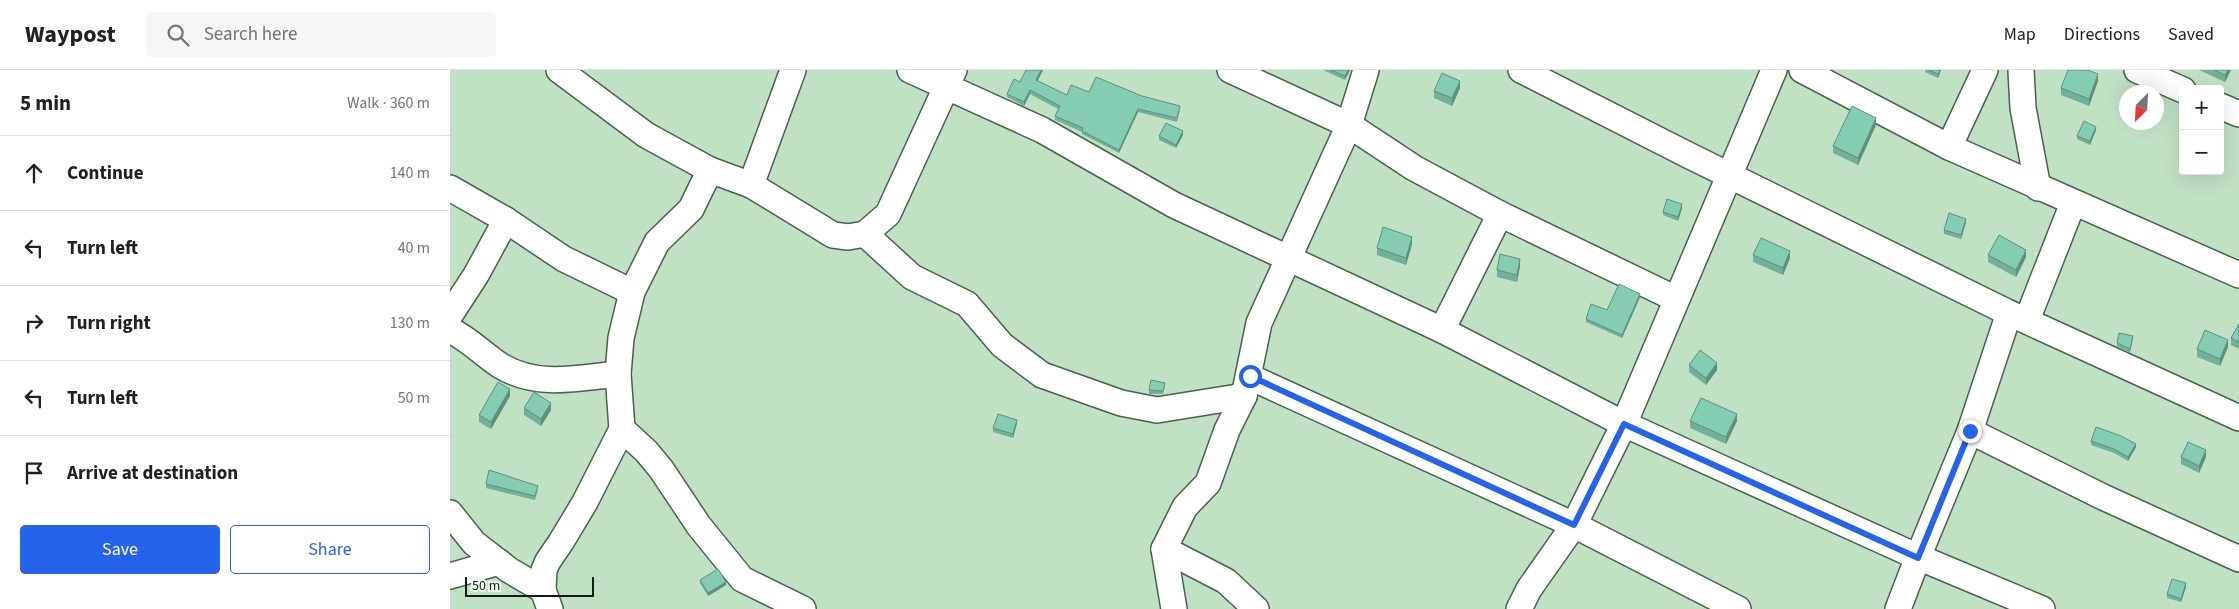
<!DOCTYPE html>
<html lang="en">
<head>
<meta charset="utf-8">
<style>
	:root { --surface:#fff; --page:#f6f6f6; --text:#202124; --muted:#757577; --line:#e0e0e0; --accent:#2563eb }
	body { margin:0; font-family:"Source Sans 3",sans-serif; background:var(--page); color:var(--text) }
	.controls { position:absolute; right:15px; top:15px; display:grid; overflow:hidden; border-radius:5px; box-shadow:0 5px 20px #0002 }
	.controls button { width:45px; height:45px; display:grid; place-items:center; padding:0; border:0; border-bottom:1px solid var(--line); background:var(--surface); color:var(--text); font:25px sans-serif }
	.compass { position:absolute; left:1669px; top:15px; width:45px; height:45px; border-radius:50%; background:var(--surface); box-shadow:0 5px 20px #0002; rotate:204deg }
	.scale { position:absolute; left:15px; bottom:12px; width:129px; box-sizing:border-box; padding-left:5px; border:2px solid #111d13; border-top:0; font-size:14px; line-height:18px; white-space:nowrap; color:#111d13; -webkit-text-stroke:4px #edfdef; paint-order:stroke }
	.stop { position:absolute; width:15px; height:15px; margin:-11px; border:4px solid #2563eb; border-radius:50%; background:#fff }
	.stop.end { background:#2563eb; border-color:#fff; box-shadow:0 1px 5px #0008 }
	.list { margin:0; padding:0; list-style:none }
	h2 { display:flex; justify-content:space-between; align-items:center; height:65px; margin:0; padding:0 20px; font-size:21px }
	h2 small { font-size:16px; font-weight:400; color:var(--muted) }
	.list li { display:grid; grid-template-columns:32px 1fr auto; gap:15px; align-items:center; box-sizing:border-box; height:75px; padding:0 20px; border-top:1px solid var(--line) }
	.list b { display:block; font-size:19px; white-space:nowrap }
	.list em { font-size:16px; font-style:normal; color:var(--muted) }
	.actions { display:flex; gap:10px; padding:15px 20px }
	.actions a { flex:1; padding:11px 0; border:1px solid var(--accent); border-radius:5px; text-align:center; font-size:18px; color:var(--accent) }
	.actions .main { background:var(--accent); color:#fff }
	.icon { flex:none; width:28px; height:28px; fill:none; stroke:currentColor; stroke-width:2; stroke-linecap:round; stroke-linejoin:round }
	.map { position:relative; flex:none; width:1789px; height:539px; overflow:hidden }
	header { display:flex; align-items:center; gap:30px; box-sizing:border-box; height:70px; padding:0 25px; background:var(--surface); border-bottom:1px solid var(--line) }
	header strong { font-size:24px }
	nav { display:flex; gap:28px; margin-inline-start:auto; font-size:18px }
	.search { width:350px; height:45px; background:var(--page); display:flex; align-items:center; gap:12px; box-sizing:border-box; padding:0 18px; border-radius:5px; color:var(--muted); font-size:19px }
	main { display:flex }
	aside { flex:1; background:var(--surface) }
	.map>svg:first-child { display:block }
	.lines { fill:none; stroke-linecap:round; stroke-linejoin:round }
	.minor-casing { stroke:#47634b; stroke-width:28 }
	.minor { stroke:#fff; stroke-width:25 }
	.wall { fill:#72b099 }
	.shaded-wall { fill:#5d907d }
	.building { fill:#85cdb2; stroke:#5d907d }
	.route { stroke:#2563eb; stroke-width:6 }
</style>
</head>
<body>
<header>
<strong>Waypost</strong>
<div class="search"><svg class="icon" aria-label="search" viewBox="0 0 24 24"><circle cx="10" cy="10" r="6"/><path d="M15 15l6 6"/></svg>Search here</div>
<nav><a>Map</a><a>Directions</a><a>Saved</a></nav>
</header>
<main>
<aside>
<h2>5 min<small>Walk · 360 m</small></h2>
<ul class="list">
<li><svg class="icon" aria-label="ahead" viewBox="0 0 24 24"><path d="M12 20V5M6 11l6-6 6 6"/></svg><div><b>Continue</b></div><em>140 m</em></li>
<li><svg class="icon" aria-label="left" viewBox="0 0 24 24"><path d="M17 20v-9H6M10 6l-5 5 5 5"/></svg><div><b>Turn left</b></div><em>40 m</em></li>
<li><svg class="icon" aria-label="right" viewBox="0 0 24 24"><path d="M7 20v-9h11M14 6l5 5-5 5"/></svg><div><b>Turn right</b></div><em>130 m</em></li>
<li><svg class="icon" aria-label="left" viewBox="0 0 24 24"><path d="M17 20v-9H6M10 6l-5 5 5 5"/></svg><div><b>Turn left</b></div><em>50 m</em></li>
<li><svg class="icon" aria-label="arrive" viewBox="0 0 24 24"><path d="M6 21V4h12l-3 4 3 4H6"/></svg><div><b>Arrive at destination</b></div></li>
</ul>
<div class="actions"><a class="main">Save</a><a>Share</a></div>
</aside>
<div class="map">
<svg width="1789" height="539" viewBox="0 0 1789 539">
	<rect width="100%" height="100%" fill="#c1e1c5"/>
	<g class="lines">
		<g class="minor-casing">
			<g id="minor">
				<path d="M109,0L196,65L260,100"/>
				<path d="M460,0L592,60L724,135L992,260L1174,354L1468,487L1448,539"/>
				<path d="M780,0L899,55L964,98L1050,144L1226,229"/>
				<path d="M1071,0L1238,85L1559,243L1789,348"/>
				<path d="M1352,0L1499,77L1789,205"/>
				<path d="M1571,0L1573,38L1588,118"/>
				<path d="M1687,0L1733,20"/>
				<path d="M1770,36L1789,44"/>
				<path d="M1499,77L1535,0"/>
				<path d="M301,115L343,0"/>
				<path d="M0,118L56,150L114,189L182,222"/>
				<path d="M415,164L462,207L517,234L552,275L592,305L671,333L707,340L794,326"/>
				<path d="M1559,243L1520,361L1468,487L1592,539"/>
				<path d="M0,245L26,205L56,150"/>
				<path d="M1577,250L1623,133"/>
				<path d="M0,260C19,269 34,285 51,296C88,318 128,308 168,304"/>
				<path d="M992,260L1050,144"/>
				<path d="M800,307L1124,455L1288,539"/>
				<path d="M172,359L196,381L211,399L249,456L292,509L353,539"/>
				<path d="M1520,361L1653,427L1789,489"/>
				<path d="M0,443L24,473L59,500L93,520"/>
				<path d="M714,479L776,511L806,539"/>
				<path d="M0,506L49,492"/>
				<path d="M100,539L93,520L94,500L98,491L111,472L135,432L172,359L168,304L171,268L182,222L207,172L241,139L260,100L301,115L383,165L398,167L415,164L438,144L504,0"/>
				<path d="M724,539L714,479L735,437L758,413L777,360L794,326L809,253L899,55L916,0"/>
				<path d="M1069,539L1079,519L1124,455L1174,354L1324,0"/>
			</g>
		</g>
		<use href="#minor" class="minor"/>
	</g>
	<g class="wall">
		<path d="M576,0H593L587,11L617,25L639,22L692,26L730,40L727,52L688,42L669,83L632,64V62L605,50V46L608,39L580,24L574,36L557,27V24L570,12Z"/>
		<path d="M873,0H900L895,10Z"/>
		<path d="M1475,0H1491L1488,8L1475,2Z"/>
		<path d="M1749,0H1781L1775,12Z"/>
		<path d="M1648,11L1639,36L1611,25V18Z"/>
		<path d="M1010,18L1002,36L984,28V21Z"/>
		<path d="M1426,55L1408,95L1383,83V76Z"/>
		<path d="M1646,60L1640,75L1627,69V66Z"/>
		<path d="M733,65L726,78L709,70V66Z"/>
		<path d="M1232,138L1228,151L1213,145V142Z"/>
		<path d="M1516,152L1511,169L1494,164V160Z"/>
		<path d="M962,174L956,195L927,185V178Z"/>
		<path d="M1303,185L1340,188L1333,205L1303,192Z"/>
		<path d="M1538,185L1576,187L1566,207L1538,192Z"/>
		<path d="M1070,196L1067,212L1047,207V200Z"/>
		<path d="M1190,227L1172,268L1136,252V249Z"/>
		<path d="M1789,254V279L1781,275V268Z"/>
		<path d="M1683,269L1680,283L1667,277V273Z"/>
		<path d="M1778,277L1770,296L1747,287V279Z"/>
		<path d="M1239,295L1267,300L1256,315L1239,302Z"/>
		<path d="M715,316L713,324H699V320Z"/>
		<path d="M60,326L41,359L29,352V345Z"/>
		<path d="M74,338L101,340L91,356L74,345Z"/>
		<path d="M1240,351H1287L1276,374L1240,358Z"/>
		<path d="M567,353L563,368L543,362V358Z"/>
		<path d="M1641,371L1686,377L1678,391L1664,383L1641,375Z"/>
		<path d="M1731,387H1756L1749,403L1731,394Z"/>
		<path d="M36,414L88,420L85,430L36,418Z"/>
		<path d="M250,510L276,515L258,526L250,513Z"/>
		<path d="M1736,517L1731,532L1717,528V524Z"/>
	</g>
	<g class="shaded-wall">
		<path d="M591,0H593L586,14V10Z"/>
		<path d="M898,0H900L895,10V6Z"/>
		<path d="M1490,0H1491L1488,8V4Z"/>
		<path d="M1778,0H1781L1775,12V5Z"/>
		<path d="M1648,4V11L1639,36V29Z"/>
		<path d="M1010,11V18L1002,36V28Z"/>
		<path d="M580,20V24L574,36V32Z"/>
		<path d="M688,39V42L669,83V80Z"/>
		<path d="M1426,48V55L1408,95V88Z"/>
		<path d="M1646,57V60L1640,75V71Z"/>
		<path d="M733,61V65L726,78V75Z"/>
		<path d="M1232,134V138L1228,151V147Z"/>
		<path d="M1516,149V152L1511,169V165Z"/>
		<path d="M962,167V174L956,195V188Z"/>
		<path d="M1576,180V187L1566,207V200Z"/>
		<path d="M1340,181V188L1333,205V198Z"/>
		<path d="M1070,189V196L1067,212V205Z"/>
		<path d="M1190,224V227L1172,268V265Z"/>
		<path d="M1778,270V277L1770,296V289Z"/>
		<path d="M1267,293V300L1256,315V308Z"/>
		<path d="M60,319V326L41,359V352Z"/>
		<path d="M101,333V340L91,356V349Z"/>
		<path d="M1287,344V351L1276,374V367Z"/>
		<path d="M567,350V353L563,368V364Z"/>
		<path d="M1686,374V377L1678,391V387Z"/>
		<path d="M1756,380V387L1749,403V396Z"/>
		<path d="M276,512V515L258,526V523Z"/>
		<path d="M1736,513V517L1731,532V529Z"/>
	</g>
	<g class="building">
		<path d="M576,0H591L586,10L617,25L621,15L639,22L646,7L692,26L730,36L727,48L688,39L669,80L632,61L633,58L605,46L610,36L580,20L574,32L557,24L564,9L570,12Z"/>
		<path d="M881,0H898L895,6Z"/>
		<path d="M1478,0H1490L1488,4Z"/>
		<path d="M1618,0H1638L1648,4L1639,29L1611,18Z"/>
		<path d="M1764,0H1778L1775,5Z"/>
		<path d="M992,3L1010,11L1002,28L984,21Z"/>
		<path d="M1402,36L1426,48L1408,88L1383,76Z"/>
		<path d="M1634,51L1646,57L1640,71L1627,66Z"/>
		<path d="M716,53L733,61L726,75L709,66Z"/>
		<path d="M1217,129L1232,134L1228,147L1213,142Z"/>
		<path d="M1499,143L1516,149L1511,165L1494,160Z"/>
		<path d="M933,157L962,167L956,188L927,178Z"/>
		<path d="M1549,165L1576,180L1566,200L1538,185Z"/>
		<path d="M1311,168L1340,181L1333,198L1303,185Z"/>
		<path d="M1050,184L1070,189L1067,205L1047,200Z"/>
		<path d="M1169,214L1190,224L1172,265L1136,249L1141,234L1157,240Z"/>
		<path d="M1789,254V272L1781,268Z"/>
		<path d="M1755,260L1778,270L1770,289L1747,279Z"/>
		<path d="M1669,263L1683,266L1680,279L1667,273Z"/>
		<path d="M1250,280L1267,293L1256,308L1239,295Z"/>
		<path d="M701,310L715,313L713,321L699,320Z"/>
		<path d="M48,312L60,319L41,352L29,345Z"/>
		<path d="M84,322L101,333L91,349L74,338Z"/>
		<path d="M1251,328L1287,344L1276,367L1240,351Z"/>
		<path d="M548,344L567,350L563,364L543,358Z"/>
		<path d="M1646,357L1671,366L1686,374L1678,387L1664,379L1641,371Z"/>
		<path d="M1738,372L1756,380L1749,396L1731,387Z"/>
		<path d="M39,400L88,416L85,426L36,414Z"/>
		<path d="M268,499L276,512L258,523L250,510Z"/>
		<path d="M1722,509L1736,513L1731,529L1717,524Z"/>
	</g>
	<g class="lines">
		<path class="route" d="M800,306L1124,455L1174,354L1468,488L1520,361"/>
	</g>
</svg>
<div class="controls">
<button>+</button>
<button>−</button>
</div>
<svg class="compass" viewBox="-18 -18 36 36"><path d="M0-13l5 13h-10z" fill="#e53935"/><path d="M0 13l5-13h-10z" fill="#757577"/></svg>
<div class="scale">50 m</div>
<div class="stop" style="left:800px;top:306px"></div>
<div class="stop end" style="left:1520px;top:361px"></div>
</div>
</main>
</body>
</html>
